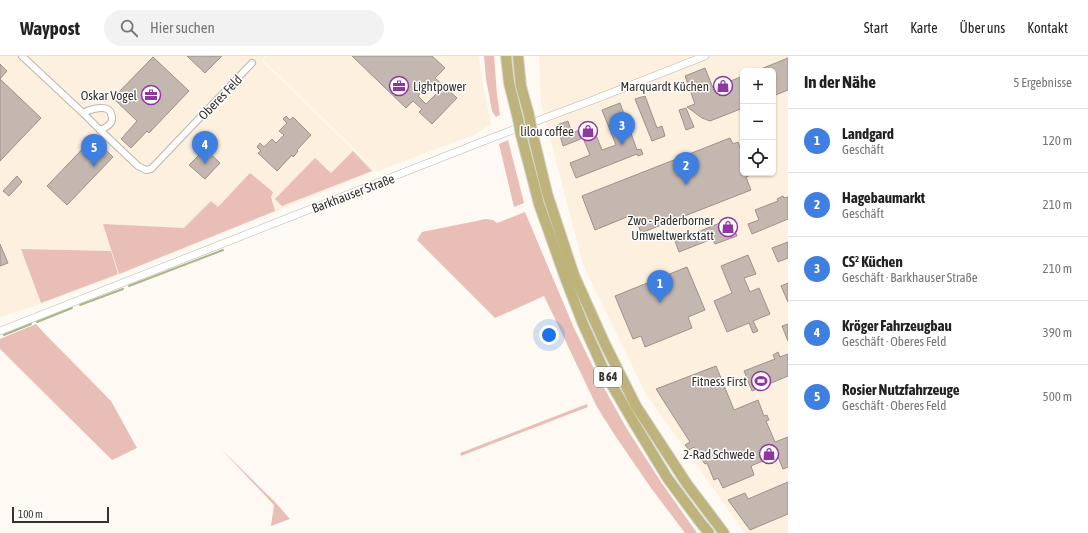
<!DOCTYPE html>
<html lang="de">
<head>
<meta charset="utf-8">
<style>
	:root { --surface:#fff; --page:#f2f2f2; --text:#222; --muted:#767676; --line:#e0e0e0; --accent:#db2777 }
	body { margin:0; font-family:"Asap Condensed",sans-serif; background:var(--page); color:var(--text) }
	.controls { position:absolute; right:12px; top:12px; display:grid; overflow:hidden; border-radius:6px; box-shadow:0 1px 3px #0004 }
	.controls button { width:36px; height:36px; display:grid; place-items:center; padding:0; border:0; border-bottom:1px solid var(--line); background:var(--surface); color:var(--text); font:20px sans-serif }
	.scale { position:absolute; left:12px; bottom:10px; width:97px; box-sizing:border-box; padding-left:4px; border:2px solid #35322e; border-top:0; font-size:11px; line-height:14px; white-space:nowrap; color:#35322e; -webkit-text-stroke:3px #fff; paint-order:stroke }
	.you { position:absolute; left:549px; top:279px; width:14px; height:14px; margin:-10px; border:3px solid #fff; border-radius:50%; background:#1a73e8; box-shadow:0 0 0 6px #1a73e833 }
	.badge { display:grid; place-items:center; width:26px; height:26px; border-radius:50%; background:var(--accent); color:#fff; font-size:13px; font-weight:700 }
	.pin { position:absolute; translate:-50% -33px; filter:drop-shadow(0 1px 2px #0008) }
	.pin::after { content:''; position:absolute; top:21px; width:14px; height:12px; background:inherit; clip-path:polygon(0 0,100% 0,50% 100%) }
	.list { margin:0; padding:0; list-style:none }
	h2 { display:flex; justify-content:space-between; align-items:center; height:52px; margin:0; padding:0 16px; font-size:17px }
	h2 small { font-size:13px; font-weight:400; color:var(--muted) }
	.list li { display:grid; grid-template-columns:26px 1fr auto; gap:12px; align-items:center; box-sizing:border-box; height:64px; padding:0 16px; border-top:1px solid var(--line) }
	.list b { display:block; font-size:15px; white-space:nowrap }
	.list p { margin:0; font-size:13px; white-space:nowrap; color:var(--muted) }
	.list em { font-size:13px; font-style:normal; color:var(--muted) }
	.icon { flex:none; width:22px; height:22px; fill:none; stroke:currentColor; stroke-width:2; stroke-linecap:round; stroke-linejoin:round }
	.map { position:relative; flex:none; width:788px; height:477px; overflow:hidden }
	header { display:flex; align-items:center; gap:24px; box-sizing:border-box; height:56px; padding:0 20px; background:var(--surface); border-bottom:1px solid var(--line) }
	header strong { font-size:19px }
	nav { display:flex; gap:22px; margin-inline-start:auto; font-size:14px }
	.search { width:280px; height:36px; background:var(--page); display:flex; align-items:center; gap:10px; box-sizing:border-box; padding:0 14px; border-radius:22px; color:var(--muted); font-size:15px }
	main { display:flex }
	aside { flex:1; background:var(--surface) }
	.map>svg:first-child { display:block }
	.built { fill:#fef0df; fill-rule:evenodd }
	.green { fill:#e8beb7 }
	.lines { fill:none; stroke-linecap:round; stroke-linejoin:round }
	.stream { stroke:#aab68a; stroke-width:2 }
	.building { fill:#c3b7b0; stroke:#9d918a; fill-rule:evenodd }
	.minor-casing { stroke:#bcb4aa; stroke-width:8 }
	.tertiary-casing { stroke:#bcb4aa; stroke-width:8 }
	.trunk-casing { stroke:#d7d6d5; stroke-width:12 }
	.minor { stroke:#fff; stroke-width:6 }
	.tertiary { stroke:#fff; stroke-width:7 }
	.trunk { stroke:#bfb37c; stroke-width:10 }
	.trunk-bridge-casing { stroke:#d7d6d5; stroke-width:12; stroke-linecap:butt }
	.trunk-bridge { stroke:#bfb37c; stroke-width:10 }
	.labels { text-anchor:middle; stroke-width:3; stroke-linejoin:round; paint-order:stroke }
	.shield { fill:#fff; stroke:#72706d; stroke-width:1 }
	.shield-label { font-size:12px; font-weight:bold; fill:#35322e }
	.poi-label { font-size:13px; fill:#35322e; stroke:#fff; text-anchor:end }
	.street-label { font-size:13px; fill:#35322e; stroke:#fff }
</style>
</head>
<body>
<header>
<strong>Waypost</strong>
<div class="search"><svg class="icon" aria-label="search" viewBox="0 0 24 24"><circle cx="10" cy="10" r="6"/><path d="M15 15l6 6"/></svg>Hier suchen</div>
<nav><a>Start</a><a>Karte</a><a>Über uns</a><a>Kontakt</a></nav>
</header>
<main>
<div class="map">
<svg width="788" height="477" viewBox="0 0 788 477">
	<rect width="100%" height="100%" fill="#fef9f3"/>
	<g class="built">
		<path d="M0,0H266L262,5L375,115L119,219L40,248L0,261ZM21,193L111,195L118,218V219Z"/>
		<path d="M268,0H479L482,24L491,68L474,79L385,112L378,116L263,4Z"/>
		<path d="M539,0H788V477H745L647,340L583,209L541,47ZM743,15H773V117H743Z"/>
	</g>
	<g class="green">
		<path d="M484,0H494L497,39L500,59L496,61L492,55L486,23Z"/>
		<path d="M508,84L524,147L514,151L499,88Z"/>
		<path d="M353,95L372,115L282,150L275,143L315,102L331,117Z"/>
		<path d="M250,117L273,136L271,141L275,155L119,218L103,168L184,172L211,145L218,151Z"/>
		<path d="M525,156L574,272L599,323L627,373L661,426L697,477H685L651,432L614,378L597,351L544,240L495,262L417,184L422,176L486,163L493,164L497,167Z"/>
		<path d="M21,193L111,195L118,218L41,247Z"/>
		<path d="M36,268L44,277L111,345L137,392L112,404L0,293V283Z"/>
		<path d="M587,348L588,351L461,400L460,397Z"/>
		<path d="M221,393L275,446L290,463L271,470L274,449Z"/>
	</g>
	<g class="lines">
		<g class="stream">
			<path d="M129,230L223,194"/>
			<path d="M80,249L123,233"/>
			<path d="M37,266L72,252"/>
			<path d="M4,279L31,268"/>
		</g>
	</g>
	<g class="building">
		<path d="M187,0H222L205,17Z"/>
		<path d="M352,0H432L445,12L435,22L457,42L432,68L419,56L422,53L413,45L406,52ZM430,27L439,35L426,48L418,40Z"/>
		<path d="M153,1L189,35L149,77L147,75L131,92L121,83L137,65L113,42Z"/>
		<path d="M788,2V34L773,40V15H756Z"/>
		<path d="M0,8L7,15L0,23Z"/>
		<path d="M705,12L713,32L743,20V52L710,65L702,62L687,51L695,48L685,20Z"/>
		<path d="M0,23L41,62L0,105Z"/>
		<path d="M645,40L657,72L662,70L665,80L652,85L635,43Z"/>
		<path d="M620,47L637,94L641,93L643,98L638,100L637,98L576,122L570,107L590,99L583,82L563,90L557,69L568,65L572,77L592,69L602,94L616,89L602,54Z"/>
		<path d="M686,52L694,71L686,74L679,54Z"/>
		<path d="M286,60L290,64L293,61L311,79L297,94L298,95L295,99L293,101L292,99L277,115L258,97L261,95L257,91L260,87L264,91L272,83L276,87L284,79L279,75L287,67L283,63Z"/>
		<path d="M93,82L113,101L67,149L47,130Z"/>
		<path d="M730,82L733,88L738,86L743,100V117H755L746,121L751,134L641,177L634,158L595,174L582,140Z"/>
		<path d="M205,93L220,107L205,123L189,109Z"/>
		<path d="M17,120L22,126L9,140L3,135Z"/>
		<path d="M783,140L784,142L788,141V163L752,178L748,168L759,164L755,154L778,145L777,143Z"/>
		<path d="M730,163L737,180L715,188L712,183L679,196L675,185Z"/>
		<path d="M788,186V202L778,206L772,192Z"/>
		<path d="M0,188L8,207L0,210Z"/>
		<path d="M748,199L756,218L744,222L750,236L759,232L770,258L753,265L758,275L753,277L749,267L727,276L714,245L732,237L721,210Z"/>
		<path d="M687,211L705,254L688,261L692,272L645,291L641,280L633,283L615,240Z"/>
		<path d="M788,227V246L781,230Z"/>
		<path d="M788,268V285L782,270Z"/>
		<path d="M778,296L780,301L788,298V320L752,335L744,315L775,303L773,299Z"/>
		<path d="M716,310L734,354L758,344L764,360L767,359L769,364L766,365L775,386L788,381V411L783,413L777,399L751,410L754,419L723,432L718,422L714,424L707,407L705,408L694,391L689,394L685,389L690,386L656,333Z"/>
		<path d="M788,426V458L750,474L728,444L745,437L748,443Z"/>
	</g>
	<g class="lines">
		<g class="minor-casing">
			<g id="minor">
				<path d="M22,0L83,57C88,54 101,50 107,53C109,54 111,56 111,58C115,67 107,71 100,74L83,57"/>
				<path d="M100,74L138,110L146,114L151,113L252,7"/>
			</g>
		</g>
		<g class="tertiary-casing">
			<path id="tertiary" d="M0,275L494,81L593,44L705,0"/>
		</g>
		<g class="trunk-casing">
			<g id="trunk">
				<path d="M506,0L509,27L518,63"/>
				<path d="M518,0L521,30L529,59"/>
				<path d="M532,75L547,137L574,219L605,288L636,350L687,428L724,477"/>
				<path d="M521,79L539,148L566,224L583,268L606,319L634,367L668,423L700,466L709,477"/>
			</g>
		</g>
		<use href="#minor" class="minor"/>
		<use href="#tertiary" class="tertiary"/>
		<use href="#trunk" class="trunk"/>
		<g class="trunk-bridge-casing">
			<g id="trunk-bridge">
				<path d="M529,59L532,75"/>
				<path d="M518,63L521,79"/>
			</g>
		</g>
		<use href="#trunk-bridge" class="trunk-bridge"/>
	</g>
	<defs>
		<g id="office-ring" transform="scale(1)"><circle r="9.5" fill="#fff" stroke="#9136a1" stroke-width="1.5"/><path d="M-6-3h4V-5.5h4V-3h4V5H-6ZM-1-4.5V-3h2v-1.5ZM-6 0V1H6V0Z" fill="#9136a1"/></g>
		<g id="shop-ring" transform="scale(1)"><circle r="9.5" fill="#fff" stroke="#9136a1" stroke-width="1.5"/><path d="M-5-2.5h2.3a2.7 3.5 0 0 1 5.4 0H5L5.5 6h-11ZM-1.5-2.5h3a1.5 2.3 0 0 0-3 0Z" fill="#9136a1"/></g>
		<g id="stadium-ring" transform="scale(1)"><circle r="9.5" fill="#fff" stroke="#9136a1" stroke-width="1.5"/><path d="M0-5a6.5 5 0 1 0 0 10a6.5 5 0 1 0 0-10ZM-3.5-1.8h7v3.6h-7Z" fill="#9136a1"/></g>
	</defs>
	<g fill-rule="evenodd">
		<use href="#office-ring" x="399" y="30"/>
		<use href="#shop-ring" x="723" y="30"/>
		<use href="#office-ring" x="151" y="39"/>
		<use href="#shop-ring" x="588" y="75"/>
		<use href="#shop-ring" x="728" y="171"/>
		<use href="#stadium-ring" x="761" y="325"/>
		<use href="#shop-ring" x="769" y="398"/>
	</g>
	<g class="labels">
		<rect class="shield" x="594" y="311" width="28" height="20" rx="3"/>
		<g class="shield-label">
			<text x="608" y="325">B 64</text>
		</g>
		<g class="poi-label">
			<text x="413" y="35" text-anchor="start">Lightpower</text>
			<text x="709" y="35">Marquardt Küchen</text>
			<text x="137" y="44">Oskar Vogel</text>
			<text x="574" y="80">lilou coffee</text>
			<text x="714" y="169">Zwo - Paderborner<tspan x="714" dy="15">Umweltwerkstatt</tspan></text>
			<text x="747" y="330">Fitness First</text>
			<text x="755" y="403">2-Rad Schwede</text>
		</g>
		<g class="street-label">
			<text transform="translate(220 41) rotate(-46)" y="5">Oberes Feld</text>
			<text transform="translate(353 137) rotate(-21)" y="5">Barkhauser Straße</text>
		</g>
	</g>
</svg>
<div class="controls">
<button>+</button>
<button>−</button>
<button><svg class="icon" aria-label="locate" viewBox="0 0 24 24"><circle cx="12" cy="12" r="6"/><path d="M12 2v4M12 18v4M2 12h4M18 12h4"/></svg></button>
</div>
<div class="scale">100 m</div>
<div class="you"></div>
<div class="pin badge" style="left:660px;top:247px;background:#3f7fe0">1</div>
<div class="pin badge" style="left:686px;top:129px;background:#3f7fe0">2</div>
<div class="pin badge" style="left:622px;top:89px;background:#3f7fe0">3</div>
<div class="pin badge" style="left:205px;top:108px;background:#3f7fe0">4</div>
<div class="pin badge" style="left:94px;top:111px;background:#3f7fe0">5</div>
</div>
<aside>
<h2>In der Nähe<small>5 Ergebnisse</small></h2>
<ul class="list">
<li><span class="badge" style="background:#3f7fe0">1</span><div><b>Landgard</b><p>Geschäft</p></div><em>120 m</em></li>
<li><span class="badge" style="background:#3f7fe0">2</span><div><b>Hagebaumarkt</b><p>Geschäft</p></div><em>210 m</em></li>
<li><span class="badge" style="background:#3f7fe0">3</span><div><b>CS² Küchen</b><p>Geschäft · Barkhauser Straße</p></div><em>210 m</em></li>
<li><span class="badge" style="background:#3f7fe0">4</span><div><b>Kröger Fahrzeugbau</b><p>Geschäft · Oberes Feld</p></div><em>390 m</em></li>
<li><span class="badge" style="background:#3f7fe0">5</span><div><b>Rosier Nutzfahrzeuge</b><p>Geschäft · Oberes Feld</p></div><em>500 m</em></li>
</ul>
</aside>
</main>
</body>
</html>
